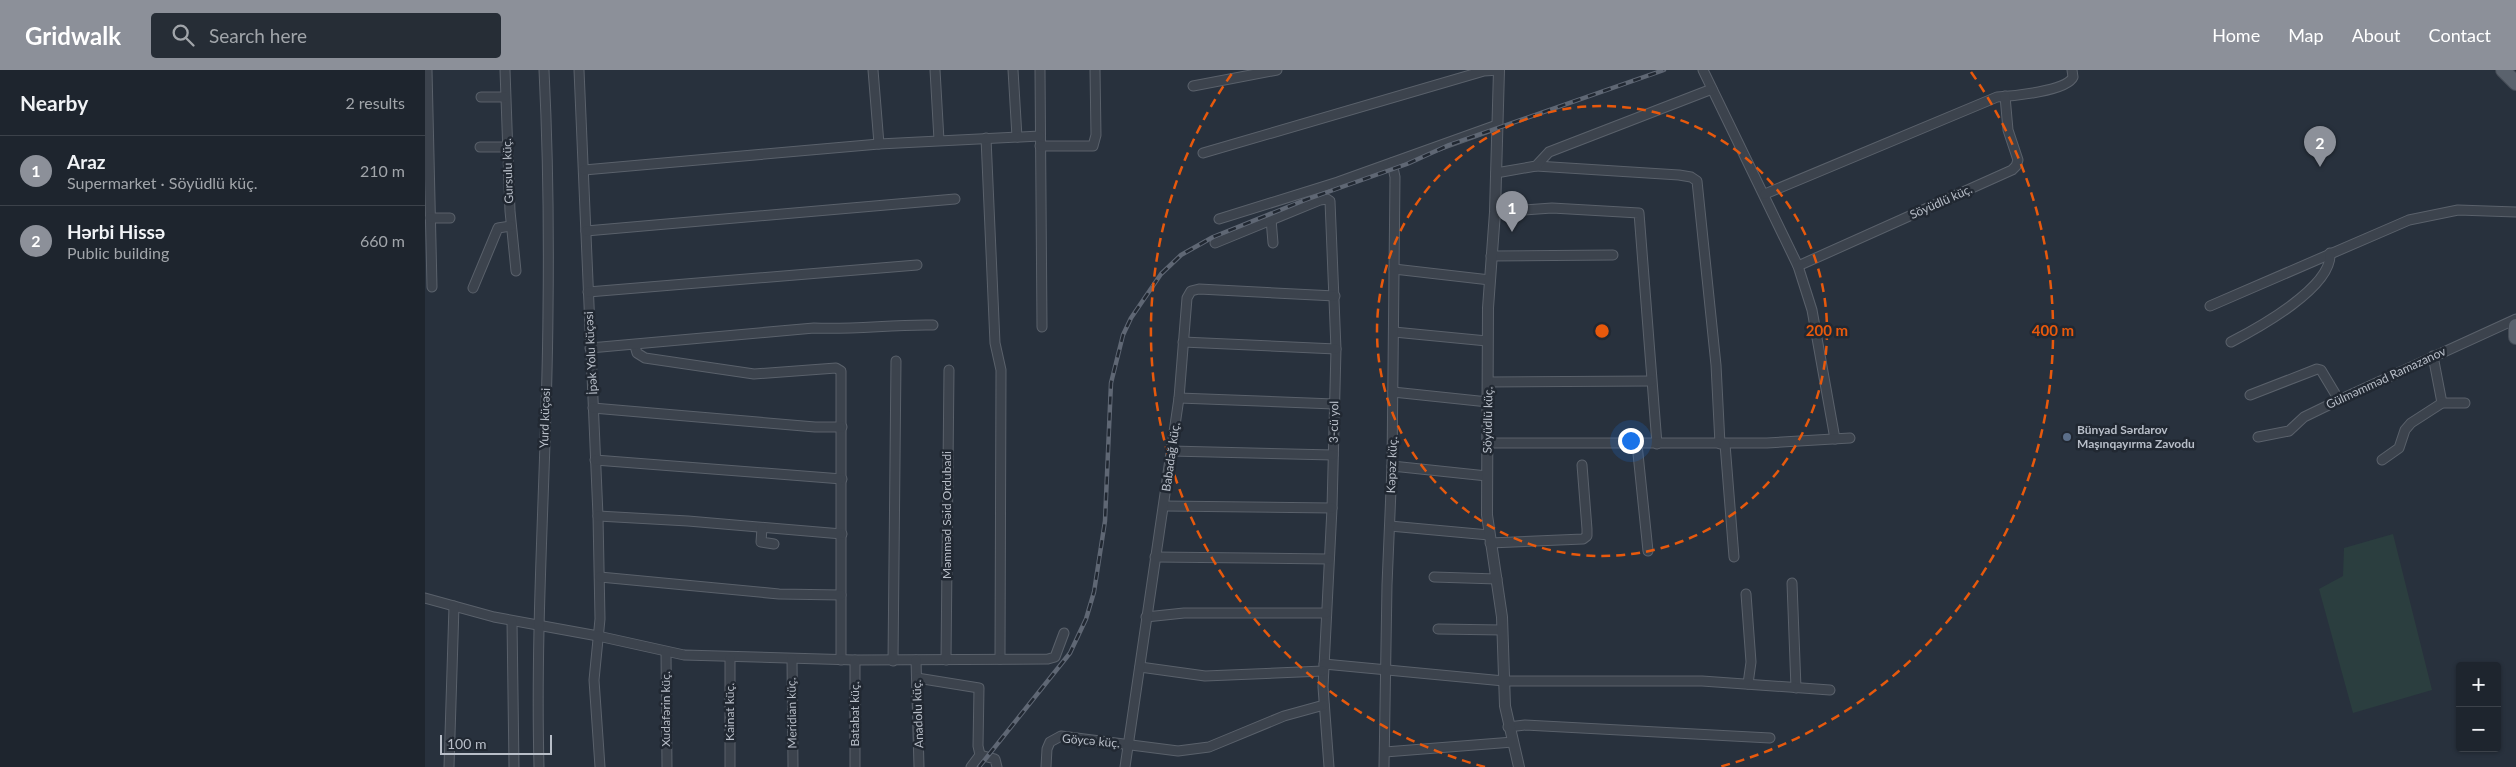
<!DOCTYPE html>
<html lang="en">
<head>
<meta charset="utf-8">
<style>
	:root { --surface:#1e252e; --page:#262d36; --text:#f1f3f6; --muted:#a1a5aa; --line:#3c424a; --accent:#8c9099 }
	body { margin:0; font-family:Lato,sans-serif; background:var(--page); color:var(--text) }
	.controls { position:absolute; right:15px; bottom:15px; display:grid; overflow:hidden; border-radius:5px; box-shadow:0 1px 4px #0004 }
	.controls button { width:45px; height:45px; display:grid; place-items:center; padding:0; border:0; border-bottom:1px solid var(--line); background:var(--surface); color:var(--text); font:25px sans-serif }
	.scale { position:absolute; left:15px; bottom:12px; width:112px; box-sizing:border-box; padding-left:5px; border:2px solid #b8bec8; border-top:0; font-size:14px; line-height:18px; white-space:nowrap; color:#b8bec8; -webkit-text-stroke:4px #212832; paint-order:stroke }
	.you { position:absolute; left:1205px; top:370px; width:18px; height:18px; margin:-12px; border:4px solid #fff; border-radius:50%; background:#1a73e8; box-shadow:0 0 0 8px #1a73e833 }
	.badge { display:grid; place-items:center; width:32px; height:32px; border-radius:50%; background:var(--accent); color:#fff; font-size:16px; font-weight:700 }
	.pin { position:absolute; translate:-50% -41px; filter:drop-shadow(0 1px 2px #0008) }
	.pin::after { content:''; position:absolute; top:26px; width:18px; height:15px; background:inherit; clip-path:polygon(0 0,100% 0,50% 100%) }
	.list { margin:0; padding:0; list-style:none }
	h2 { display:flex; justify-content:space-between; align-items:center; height:65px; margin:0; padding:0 20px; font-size:21px }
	h2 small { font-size:16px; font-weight:400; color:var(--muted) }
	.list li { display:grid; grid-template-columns:32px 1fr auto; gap:15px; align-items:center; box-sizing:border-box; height:70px; padding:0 20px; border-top:1px solid var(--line) }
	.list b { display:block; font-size:19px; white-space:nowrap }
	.list p { margin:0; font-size:16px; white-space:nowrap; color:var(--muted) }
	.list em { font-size:16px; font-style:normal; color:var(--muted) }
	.icon { flex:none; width:28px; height:28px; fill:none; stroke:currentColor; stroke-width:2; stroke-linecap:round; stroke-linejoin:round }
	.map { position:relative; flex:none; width:2091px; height:697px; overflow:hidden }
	header { display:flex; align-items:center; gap:30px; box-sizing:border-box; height:70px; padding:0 25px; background:var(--accent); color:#fff }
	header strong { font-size:24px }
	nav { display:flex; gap:28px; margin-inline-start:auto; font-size:18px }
	.search { width:350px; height:45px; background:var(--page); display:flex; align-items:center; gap:12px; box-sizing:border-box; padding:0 18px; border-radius:5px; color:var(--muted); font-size:19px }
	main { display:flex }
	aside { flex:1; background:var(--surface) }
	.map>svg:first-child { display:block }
	.green { fill:#2b3e3f }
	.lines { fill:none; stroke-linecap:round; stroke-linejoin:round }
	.minor-casing { stroke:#5a616b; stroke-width:11 }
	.tertiary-casing { stroke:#5a616b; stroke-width:12 }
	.primary-casing { stroke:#454c56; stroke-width:16 }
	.minor { stroke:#3c434d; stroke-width:9 }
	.tertiary { stroke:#3c434d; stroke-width:10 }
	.primary { stroke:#5a626d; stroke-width:14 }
	.rail-casing { stroke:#5f6774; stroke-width:4.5 }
	.rail { stroke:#212832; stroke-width:2.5; stroke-dasharray:8; stroke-linecap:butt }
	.ring { fill:none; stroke:#e8590c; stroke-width:2.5; stroke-dasharray:9 6 }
	.service-dot { fill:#5c6f8a; stroke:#212832; stroke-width:2 }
	.labels { text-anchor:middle; stroke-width:5; stroke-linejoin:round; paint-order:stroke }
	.street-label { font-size:12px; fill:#b8bec8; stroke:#212832 }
	.poi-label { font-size:12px; font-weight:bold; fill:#b8bec8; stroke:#212832; text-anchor:start }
	.centre { fill:#e8590c; stroke:#212832; stroke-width:2.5 }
	.ring-label { font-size:15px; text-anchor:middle; font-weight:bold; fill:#e8590c; stroke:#212832; stroke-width:5; stroke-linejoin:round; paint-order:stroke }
</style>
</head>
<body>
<header>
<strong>Gridwalk</strong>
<div class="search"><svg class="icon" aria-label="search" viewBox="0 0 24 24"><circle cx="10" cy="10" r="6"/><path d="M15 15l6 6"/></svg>Search here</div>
<nav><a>Home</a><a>Map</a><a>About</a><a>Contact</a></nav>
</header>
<main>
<aside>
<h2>Nearby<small>2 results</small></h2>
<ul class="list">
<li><span class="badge">1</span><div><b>Araz</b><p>Supermarket · Söyüdlü küç.</p></div><em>210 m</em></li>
<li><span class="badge">2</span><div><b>Hərbi Hissə</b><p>Public building</p></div><em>660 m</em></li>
</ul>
</aside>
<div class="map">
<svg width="2091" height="697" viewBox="0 0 2091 697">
	<rect width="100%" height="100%" fill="#28313d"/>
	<path class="green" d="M1968,464L2007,620L1928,643L1894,519L1918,506L1919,478Z"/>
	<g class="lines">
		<g class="minor-casing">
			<g id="minor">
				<path d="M2,0L7,217"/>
				<path d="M80,0L85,141L91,201"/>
				<path d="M154,0L173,446L175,549L169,610L175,697"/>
				<path d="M448,0L454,74"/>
				<path d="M510,0L514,70"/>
				<path d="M588,0L592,67"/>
				<path d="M615,0L617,257"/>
				<path d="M1278,0L1373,196L1387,240L1410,369"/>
				<path d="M768,16L852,0"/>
				<path d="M56,27H80"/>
				<path d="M561,68L570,273L576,300L575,589"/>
				<path d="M615,76H668L671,65L670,0"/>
				<path d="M55,77H82"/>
				<path d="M778,83L1059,1L1074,0"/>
				<path d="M1111,96L1254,105L1266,107L1272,111L1291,295L1295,374"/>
				<path d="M159,100L454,74L615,66"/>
				<path d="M1071,103L1111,96L1124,82L1287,19"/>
				<path d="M1340,124L1572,27C1588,26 1642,21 1648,7L1647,0"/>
				<path d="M1070,142L1127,138L1214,143L1232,374"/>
				<path d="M5,148H25"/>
				<path d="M794,149L913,112L1072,55"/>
				<path d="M846,149L848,173"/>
				<path d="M161,161L530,129"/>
				<path d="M790,173L895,130L902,129L905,131L911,279L907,438L898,617L904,697"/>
				<path d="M1066,186L1188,185"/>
				<path d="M1373,196L1587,100L1591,96L1593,90L1583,60L1580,26"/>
				<path d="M969,199L1065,210"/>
				<path d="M48,218L73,158L86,156"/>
				<path d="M163,222L492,195"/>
				<path d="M1785,236L1984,150L2033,140L2091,142"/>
				<path d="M969,262L1062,271"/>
				<path d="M758,272L911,279"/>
				<path d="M1806,272C1833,258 1908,217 1905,183"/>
				<path d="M210,276L212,283L220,288L329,304L411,298L416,301V590"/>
				<path d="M165,278L389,258C429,260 468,254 508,255"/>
				<path d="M2008,286L2017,333"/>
				<path d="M1063,312L1226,311"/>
				<path d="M968,322L1063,332"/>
				<path d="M1825,325L1892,299L1896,300L1914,330"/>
				<path d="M754,328L909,334"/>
				<path d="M168,338L390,357H417"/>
				<path d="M1833,367L1864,361L1879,347L1914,330L2091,249"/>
				<path d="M1062,373H1342L1425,368"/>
				<path d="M1212,374L1223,481"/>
				<path d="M1300,374L1309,487"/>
				<path d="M746,381L908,385"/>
				<path d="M170,390L417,409"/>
				<path d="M1957,390L1974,378L1980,360L1986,353L2017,333H2040"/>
				<path d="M967,396L1062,406"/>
				<path d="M739,436L907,438"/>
				<path d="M173,446L263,451L417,464"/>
				<path d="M965,456L1064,465"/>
				<path d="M337,458L336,472L349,474"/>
				<path d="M1065,473L1158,469L1162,466V459L1157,395"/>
				<path d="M730,487L904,489"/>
				<path d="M175,507L354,524L416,525"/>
				<path d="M1009,507L1072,509"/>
				<path d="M1367,513L1371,618"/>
				<path d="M1321,524L1326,592L1323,614"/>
				<path d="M0,528L69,547L173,566L259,585L430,590L623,589L630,587L639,563"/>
				<path d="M721,547L759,543H901"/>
				<path d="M87,551L89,697"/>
				<path d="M1013,559L1077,560"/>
				<path d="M241,582L242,697"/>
				<path d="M305,588V697"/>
				<path d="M367,589L368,697"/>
				<path d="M430,590V697"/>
				<path d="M491,590L494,697"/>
				<path d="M521,590L524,300"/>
				<path d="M468,591L471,291"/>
				<path d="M899,594L1079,611H1277L1405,620"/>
				<path d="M715,597L780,606L898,601"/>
				<path d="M492,608L554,618L553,676L555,685"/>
				<path d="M1083,657L1100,655L1345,668"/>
				<path d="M960,682L1088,672"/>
				<path d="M555,685L570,689L572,697"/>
				<path d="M24,697L29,536"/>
				<path d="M114,697C110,545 122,394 123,242C124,162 123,81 119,0"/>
				<path d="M546,697L555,685"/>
				<path d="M621,697L622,679L625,672L636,666L753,681L784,677L859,646L899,635"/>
				<path d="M700,697L754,328L762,228L766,221L774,219L910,226"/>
				<path d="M959,697L962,515L967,396L970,107L967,93"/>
			</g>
		</g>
		<g class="tertiary-casing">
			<path id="tertiary" d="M1074,0L1070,142L1063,238L1062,445L1077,547L1080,636L1094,697"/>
		</g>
		<g class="primary-casing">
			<g id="primary">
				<path d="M2078,0L2091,13"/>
				<path d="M2091,256V267"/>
			</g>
		</g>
		<use href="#minor" class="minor"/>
		<use href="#tertiary" class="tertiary"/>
		<use href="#primary" class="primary"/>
		<g class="rail-casing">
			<path id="rail" d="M554,697L645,583L661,549L669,522L680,451L686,313L698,265L706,248L736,204L756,185L788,167L880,130L982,94L1024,75L1239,0"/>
		</g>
		<use href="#rail" class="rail"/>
	</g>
	<g class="ring">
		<circle cx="1177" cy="261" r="225"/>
		<path d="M1060 697A451 451 0 0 1 808 2M1546 2A451 451 0 0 1 1294 697"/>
	</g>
	<circle class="service-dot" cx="1642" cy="367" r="5"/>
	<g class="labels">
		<g class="street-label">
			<text transform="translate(83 101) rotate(-92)" y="4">Gursulu küç.</text>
			<text transform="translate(1516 132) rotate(-24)" y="4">Söyüdlü küç.</text>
			<text transform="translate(166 283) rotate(-93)" y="4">İpək Yolu küçəsi</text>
			<text transform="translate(1961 308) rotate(-25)" y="4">Gülməmməd Ramazanov</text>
			<text transform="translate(120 348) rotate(-88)" y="4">Yurd küçəsi</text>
			<text transform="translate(1063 350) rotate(-89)" y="4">Söyüdlü küç.</text>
			<text transform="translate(909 352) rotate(-89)" y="4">3-cü yol</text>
			<text transform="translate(746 387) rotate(-82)" y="4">Babadağ küç.</text>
			<text transform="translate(967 395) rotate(-88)" y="4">Kəpəz küç.</text>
			<text transform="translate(522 445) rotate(-90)" y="4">Məmməd Səid Ordubadi</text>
			<text transform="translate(241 639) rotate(-90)" y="4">Xudafərin küç.</text>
			<text transform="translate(305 642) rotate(-90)" y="4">Kainat küç.</text>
			<text transform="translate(367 643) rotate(-91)" y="4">Meridian küç.</text>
			<text transform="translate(430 644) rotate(-90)" y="4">Batabat küç.</text>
			<text transform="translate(493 644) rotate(-92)" y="4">Anadolu küç.</text>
			<text transform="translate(666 671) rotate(5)" y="4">Göycə küç.</text>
		</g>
		<g class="poi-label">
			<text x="1652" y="364">Bünyad Sərdarov<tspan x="1652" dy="14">Maşınqayırma Zavodu</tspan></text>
		</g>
	</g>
	<circle cx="1177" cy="261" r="8" class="centre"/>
	<g class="ring-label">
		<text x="1402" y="266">200 m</text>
		<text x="1628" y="266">400 m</text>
	</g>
</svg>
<div class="controls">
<button>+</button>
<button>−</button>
</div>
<div class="scale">100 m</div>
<div class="you"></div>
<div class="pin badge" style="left:1087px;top:162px">1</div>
<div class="pin badge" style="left:1895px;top:97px">2</div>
</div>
</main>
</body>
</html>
